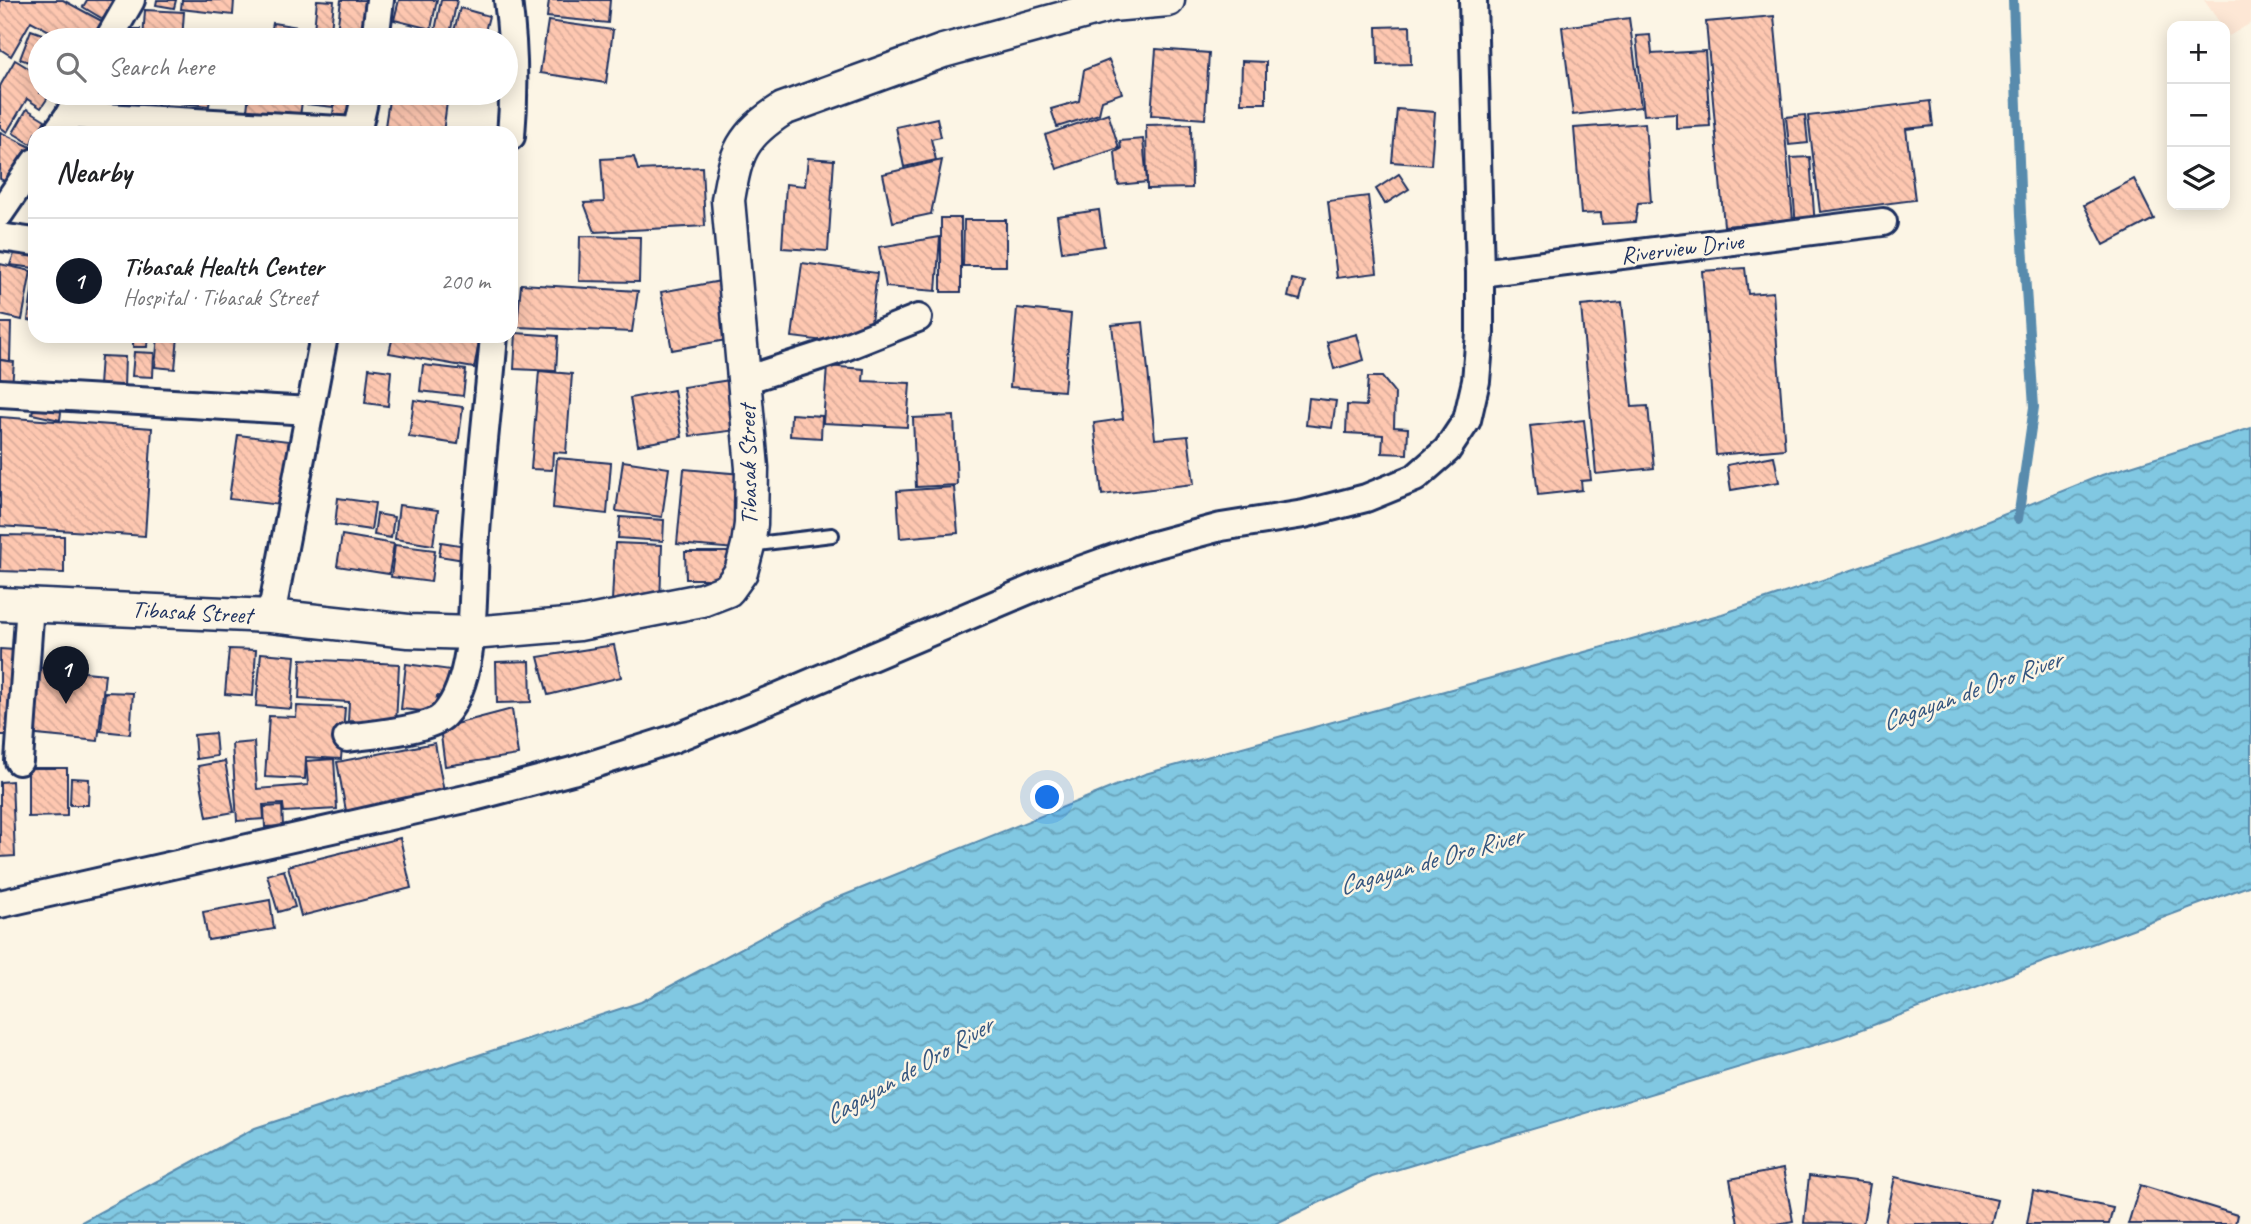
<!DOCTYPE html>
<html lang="en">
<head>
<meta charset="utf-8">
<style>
	:root { --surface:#fff; --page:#f6f6f6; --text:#202124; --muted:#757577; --line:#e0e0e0; --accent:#111827 }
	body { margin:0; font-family:Caveat,sans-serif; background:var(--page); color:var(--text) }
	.controls { position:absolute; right:21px; top:21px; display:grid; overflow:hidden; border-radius:14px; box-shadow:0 4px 18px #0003 }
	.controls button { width:63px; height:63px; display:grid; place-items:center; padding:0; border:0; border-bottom:2px solid var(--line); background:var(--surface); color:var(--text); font:35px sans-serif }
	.you { position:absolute; left:1048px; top:798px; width:24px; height:24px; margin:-18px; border:5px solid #fff; border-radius:50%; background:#1a73e8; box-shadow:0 0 0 10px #1a73e833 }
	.badge { display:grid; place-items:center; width:46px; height:46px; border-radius:50%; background:var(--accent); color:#fff; font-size:23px; font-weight:700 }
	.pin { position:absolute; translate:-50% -58px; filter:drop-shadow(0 2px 4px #0008) }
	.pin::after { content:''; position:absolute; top:37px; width:24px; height:21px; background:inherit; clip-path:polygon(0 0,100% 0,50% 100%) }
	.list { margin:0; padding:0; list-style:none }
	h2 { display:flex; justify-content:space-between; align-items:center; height:91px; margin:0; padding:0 28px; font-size:30px }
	h2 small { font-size:23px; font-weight:400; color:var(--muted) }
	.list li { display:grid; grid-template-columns:46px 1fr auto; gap:21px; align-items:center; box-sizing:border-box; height:126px; padding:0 28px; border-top:2px solid var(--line) }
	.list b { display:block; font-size:26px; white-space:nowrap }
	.list p { margin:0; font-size:23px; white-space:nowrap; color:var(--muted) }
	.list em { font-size:23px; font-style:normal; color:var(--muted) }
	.icon { flex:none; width:38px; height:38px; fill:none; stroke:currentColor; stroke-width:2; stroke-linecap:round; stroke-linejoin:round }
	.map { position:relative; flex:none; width:2251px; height:1224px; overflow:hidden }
	.search { position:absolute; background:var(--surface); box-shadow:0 4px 18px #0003; left:28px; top:28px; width:490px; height:77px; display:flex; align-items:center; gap:18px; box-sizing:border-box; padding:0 24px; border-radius:38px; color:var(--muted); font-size:26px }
	.panel { position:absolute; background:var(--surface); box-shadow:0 4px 18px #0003; left:28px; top:126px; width:490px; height:217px; border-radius:21px }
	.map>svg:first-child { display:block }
	.built { fill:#fde7d5 }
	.water { fill:url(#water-waves); stroke:#588bad; stroke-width:2 }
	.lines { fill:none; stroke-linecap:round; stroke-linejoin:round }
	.stream { stroke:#588bad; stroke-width:10 }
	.building { fill:url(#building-back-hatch); stroke:#1b2f5e; stroke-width:2 }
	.service-casing { stroke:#1b2f5e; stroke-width:18 }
	.minor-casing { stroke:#1b2f5e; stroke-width:32 }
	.tertiary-casing { stroke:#1b2f5e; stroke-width:37 }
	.service { stroke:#fcf5e5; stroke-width:12 }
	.minor { stroke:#fcf5e5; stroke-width:26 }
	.tertiary { stroke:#fcf5e5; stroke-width:32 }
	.labels { text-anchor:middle; stroke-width:5; stroke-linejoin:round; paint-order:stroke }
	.street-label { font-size:24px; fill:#1b2f5e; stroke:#fcf5e5 }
	.water-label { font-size:26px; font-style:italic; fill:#34557f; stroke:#fcf5e5 }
</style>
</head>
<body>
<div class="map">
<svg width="2251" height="1224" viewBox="0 0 2251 1224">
	<defs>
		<pattern id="water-waves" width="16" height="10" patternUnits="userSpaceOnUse" patternTransform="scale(1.75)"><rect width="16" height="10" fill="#81c8e2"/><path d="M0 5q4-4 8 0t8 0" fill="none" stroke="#69a3ba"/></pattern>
		<pattern id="building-back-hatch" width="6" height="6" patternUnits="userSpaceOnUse" patternTransform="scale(1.75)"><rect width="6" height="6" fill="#fec7b0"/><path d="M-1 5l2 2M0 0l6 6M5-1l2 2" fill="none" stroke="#d9ab9a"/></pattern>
	</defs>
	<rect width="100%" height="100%" fill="#fcf5e5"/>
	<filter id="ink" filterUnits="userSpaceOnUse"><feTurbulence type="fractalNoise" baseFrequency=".0143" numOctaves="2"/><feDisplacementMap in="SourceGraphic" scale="14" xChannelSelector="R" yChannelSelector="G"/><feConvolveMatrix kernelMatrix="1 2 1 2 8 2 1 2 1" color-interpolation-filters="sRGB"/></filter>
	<g filter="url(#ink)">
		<path class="built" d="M2204,0H2251V23L2229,36L2225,26H2222Z"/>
		<path class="water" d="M2251,428V885L1841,1037L1372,1177L1275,1224H78L255,1128L641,1002L825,903L1145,774L1722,614L1946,538L2102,475Z"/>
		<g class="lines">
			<path class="stream" d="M2013,0L2021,215L2034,407L2018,519"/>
		</g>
		<g class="building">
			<path d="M0,0H63L109,25L101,40H66L31,21L11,56L0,49Z"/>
			<path d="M87,0H120L108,22L83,7Z"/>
			<path d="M157,0H176L174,8L156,5Z"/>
			<path d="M182,0H234L233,15L181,9Z"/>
			<path d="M317,0L334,1L330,39L344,40H313Z"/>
			<path d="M341,0H373L368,36L337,32Z"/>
			<path d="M399,0H437L431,29L394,20Z"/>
			<path d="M441,0H457L450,34L435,31Z"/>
			<path d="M549,0H610L608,23L547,17Z"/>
			<path d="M460,8L489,16L483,39L454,31Z"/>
			<path d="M145,10L184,12L182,40H143Z"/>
			<path d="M1774,16L1793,220L1724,226L1706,22Z"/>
			<path d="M1629,18L1641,107L1573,115L1562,27Z"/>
			<path d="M548,21L613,30L606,83L540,73Z"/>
			<path d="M273,23L311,29L310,40H270Z"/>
			<path d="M1410,26L1411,64L1378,65L1377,27Z"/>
			<path d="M128,29H140L139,40H123Z"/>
			<path d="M31,30L59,40H40V66L20,59Z"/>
			<path d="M1650,35L1652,54L1705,51L1710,126L1676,128V113L1644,115L1636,36Z"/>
			<path d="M1156,49L1209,53L1205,119L1151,115Z"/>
			<path d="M15,60L40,75V93H51L41,108L27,99L7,132L0,127V86Z"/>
			<path d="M1109,60L1122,93L1102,100L1099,114L1057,127L1051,109L1079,101L1084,70Z"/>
			<path d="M1242,61L1266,62V103H1241Z"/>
			<path d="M102,93H136L135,110L96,108Z"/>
			<path d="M182,93H211L209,106L181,103Z"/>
			<path d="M249,93H303L300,117L247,111Z"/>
			<path d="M308,93H334L333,107L307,104Z"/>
			<path d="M336,93H353L350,124L332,121Z"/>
			<path d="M390,93L447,102L443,133H384Z"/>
			<path d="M468,93H489L488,98Z"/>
			<path d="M1930,101L1933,126L1906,129L1915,200L1820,212L1808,116Z"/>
			<path d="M27,109L45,120L38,133H35L31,144L13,133Z"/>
			<path d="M1397,109L1435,112L1431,165L1392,162Z"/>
			<path d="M1108,113L1119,148L1057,169L1045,135Z"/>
			<path d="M1805,115L1808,143L1789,145L1786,117Z"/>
			<path d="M937,118L941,137L931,139L936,160L904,167L896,127Z"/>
			<path d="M1645,123L1651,202L1638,203L1635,222L1602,224L1601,213L1581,214L1574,128Z"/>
			<path d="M1191,124L1192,188L1147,189L1146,125Z"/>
			<path d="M0,132L33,148L14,186L0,179Z"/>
			<path d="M1143,139L1147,182L1118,185L1115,152L1121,149L1120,141Z"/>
			<path d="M634,157L638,170L702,167L705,226L595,232L584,203L604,202L601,159Z"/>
			<path d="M1810,157L1815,227L1796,229L1791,158Z"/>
			<path d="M808,158L834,160L828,251L782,248L786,184L805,186Z"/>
			<path d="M942,160L931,214L893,222L883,174Z"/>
			<path d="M1399,174L1409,189L1385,204L1376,189Z"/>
			<path d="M2134,179L2154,219L2104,245L2084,205Z"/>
			<path d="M1368,196L1377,273L1337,278L1328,201Z"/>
			<path d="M1099,210L1104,246L1062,252L1057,216Z"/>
			<rect x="941" y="218" width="20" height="74"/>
			<path d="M964,220H1006V266H963Z"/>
			<path d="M580,236L640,237L639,282L579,281Z"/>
			<path d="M940,237L936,291L886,287L879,247Z"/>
			<path d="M16,248L35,251V268L10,265Z"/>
			<path d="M802,263L877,273L870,331L850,329L848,344L792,337Z"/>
			<path d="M0,264L31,271L22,320L0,315Z"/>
			<path d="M1745,268L1748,294L1773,292L1785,449L1716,455L1702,271Z"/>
			<path d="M35,271V321L28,320Z"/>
			<path d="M1292,279L1305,282L1300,300L1288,297Z"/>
			<path d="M726,280L737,338L672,350L661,292Z"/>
			<path d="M521,284L638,291L632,332L517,327Z"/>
			<path d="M1622,302L1632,407L1648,406L1654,468L1596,474L1581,306Z"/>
			<path d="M1017,308L1071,314L1064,391L1010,387Z"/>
			<path d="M1143,322L1155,439L1188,436L1194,484L1102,495L1094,423L1123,419L1112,325Z"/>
			<path d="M0,323H11L10,361L0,360Z"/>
			<path d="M516,333L558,336L556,371L514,369Z"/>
			<path d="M1357,334L1364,360L1334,369L1327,342Z"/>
			<path d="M133,336H148L147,347H133Z"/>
			<path d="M158,336H178L175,369L155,367Z"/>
			<path d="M393,336H468L480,338L474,368L389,353Z"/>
			<path d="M134,352L154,353L153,377L132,376Z"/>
			<path d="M101,356L125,357L124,388L99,386Z"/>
			<path d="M0,360L14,362L12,386L0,385Z"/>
			<path d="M423,365L466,370L463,396L420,391Z"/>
			<path d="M827,366L864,369L863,381L910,383L907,427L823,423Z"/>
			<path d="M369,368L391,371L388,406L365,403Z"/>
			<path d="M539,371L572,374L566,453L553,452L552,470L531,469Z"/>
			<path d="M1368,377H1382L1395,393L1394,427L1408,428L1407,454L1382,453L1383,435L1346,433L1347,405L1366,406Z"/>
			<path d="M730,380L737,430L690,436L683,387Z"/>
			<path d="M674,390L682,437L638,445L630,398Z"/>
			<path d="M1309,398L1336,401L1332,428L1306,425Z"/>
			<path d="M35,399L62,404L60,420L32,414Z"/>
			<path d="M414,400L463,407L458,444L409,437Z"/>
			<path d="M791,414L822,416L821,438L790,436Z"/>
			<path d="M954,416L957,485L916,487L913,418Z"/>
			<path d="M0,417L152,428L145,536L0,526Z"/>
			<path d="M1584,420L1591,480L1581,481L1582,490L1538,495L1530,426Z"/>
			<path d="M238,435L289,441L280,505L229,499Z"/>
			<path d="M1774,456L1779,482L1731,490L1727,465Z"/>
			<path d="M557,458L611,463L607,514L553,508Z"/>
			<path d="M623,461L669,468L662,517L616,511Z"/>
			<path d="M684,469L742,474L736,549L677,544Z"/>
			<path d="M954,487L958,533L900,538L897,491Z"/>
			<path d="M338,498L375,503L371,530L335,525Z"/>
			<path d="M399,505L438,510L433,545L395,539Z"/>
			<path d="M377,514L394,517L391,538L374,535Z"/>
			<path d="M620,517L664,520L663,541L618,538Z"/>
			<path d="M1,535L64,536V573L0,571Z"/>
			<path d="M342,535L394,544L389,574L337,566Z"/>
			<path d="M441,542L466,546L464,560L439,556Z"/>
			<path d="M615,543L662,545L660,603L612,601Z"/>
			<path d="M395,545L435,550L431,582L391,577Z"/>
			<path d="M685,552H731L719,579H686Z"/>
			<path d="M614,645L621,677L548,695L538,657Z"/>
			<path d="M0,649L15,650L12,735H0Z"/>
			<path d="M229,649L256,650L253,696L225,694Z"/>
			<path d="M261,653L295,656L291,709L256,706Z"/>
			<path d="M301,659L399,664L396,724L348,721L349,702L299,699Z"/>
			<path d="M530,661L531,702L497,703L496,662Z"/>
			<path d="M406,664L451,670L448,697L437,696L435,712L401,709Z"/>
			<path d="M34,667L105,674L98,741L27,734Z"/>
			<path d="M105,692L133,693L130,734L101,731Z"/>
			<path d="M297,706L345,708L341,759L306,757L305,779L265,777L269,716L296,717Z"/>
			<path d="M512,709L518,755L445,766L440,728Z"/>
			<path d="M215,733L217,756L196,759L194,735Z"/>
			<path d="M254,742L257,789L308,785L306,761L334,759L337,809L284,812L283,804L263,805L264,819L237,821L232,744Z"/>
			<path d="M435,743L444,792L346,811L337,762Z"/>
			<path d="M225,761L234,812L207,817L198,766Z"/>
			<path d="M28,768H67V816L28,817Z"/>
			<path d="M71,778L89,779L88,805H70Z"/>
			<path d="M12,781L15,856L0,857V782Z"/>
			<path d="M282,806L283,826L265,827L264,807Z"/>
			<path d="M400,838L411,888L301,916L288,866Z"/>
			<path d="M284,870L295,907L278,912L267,875Z"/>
			<path d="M270,900L274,929L208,940L203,912Z"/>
			<path d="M1783,1169L1793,1221L1777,1224H1738L1730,1179Z"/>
			<path d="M1809,1176L1870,1184L1863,1224L1804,1223Z"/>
			<path d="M1895,1177L1997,1200L1991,1224H1885Z"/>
			<path d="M2140,1185L2237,1215L2235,1224H2128Z"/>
			<path d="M2033,1191L2113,1208L2109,1224H2027Z"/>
		</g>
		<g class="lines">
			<g class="service-casing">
				<path id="service" d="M749,545L832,535"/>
			</g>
			<g class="minor-casing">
				<g id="minor">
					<path d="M508,0C514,46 515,90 511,136"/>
					<path d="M108,40L131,0"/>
					<path d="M375,40L380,0"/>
					<path d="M69,115L358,131"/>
					<path d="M56,133L69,115L80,93"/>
					<path d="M357,133L366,93"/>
					<path d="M0,213L35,162"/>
					<path d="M0,237L35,242"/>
					<path d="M1480,273L1883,222"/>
					<path d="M745,380L835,351L918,318"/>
					<path d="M0,393L310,411"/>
					<path d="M271,616L324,336"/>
					<path d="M347,738C368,735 431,730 444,715C477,679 472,595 475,549C479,478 488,407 494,336"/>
					<path d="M19,761L30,604"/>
					<path d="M0,904L474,797L572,771L673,739L777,697L1055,579L1139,549L1221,527L1304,514L1366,498L1415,478L1447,450L1467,420L1476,381L1480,333V273L1473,0"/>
				</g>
			</g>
			<g class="tertiary-casing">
				<path id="tertiary" d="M0,604L271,616L408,631L472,633L579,624L702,600L728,590L741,572L748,545L751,524L752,468L728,200C736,152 741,136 783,109L943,51L1111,5L1168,0"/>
			</g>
			<use href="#service" class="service"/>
			<use href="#minor" class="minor"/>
			<use href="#tertiary" class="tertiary"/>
		</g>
	</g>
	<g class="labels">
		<g class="street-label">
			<text transform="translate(1682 248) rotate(-7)" y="8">Riverview Drive</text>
			<text transform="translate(748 465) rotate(-91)" y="8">Tibasak Street</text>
			<text transform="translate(192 612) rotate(3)" y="8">Tibasak Street</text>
		</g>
		<g class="water-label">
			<text transform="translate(1971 690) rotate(-20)" y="9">Cagayan de Oro River</text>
			<text transform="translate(1430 860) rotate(-16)" y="9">Cagayan de Oro River</text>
			<text transform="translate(908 1070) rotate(-30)" y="9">Cagayan de Oro River</text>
		</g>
	</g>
</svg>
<div class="controls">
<button>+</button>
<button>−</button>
<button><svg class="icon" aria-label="layers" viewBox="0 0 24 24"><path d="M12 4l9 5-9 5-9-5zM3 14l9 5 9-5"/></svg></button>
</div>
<div class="you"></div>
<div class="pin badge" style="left:66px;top:704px">1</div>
<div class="search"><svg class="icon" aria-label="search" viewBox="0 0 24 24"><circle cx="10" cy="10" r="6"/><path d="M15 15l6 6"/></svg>Search here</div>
<section class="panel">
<h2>Nearby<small></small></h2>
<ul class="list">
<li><span class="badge">1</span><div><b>Tibasak Health Center</b><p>Hospital · Tibasak Street</p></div><em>200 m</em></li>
</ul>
</section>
</div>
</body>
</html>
